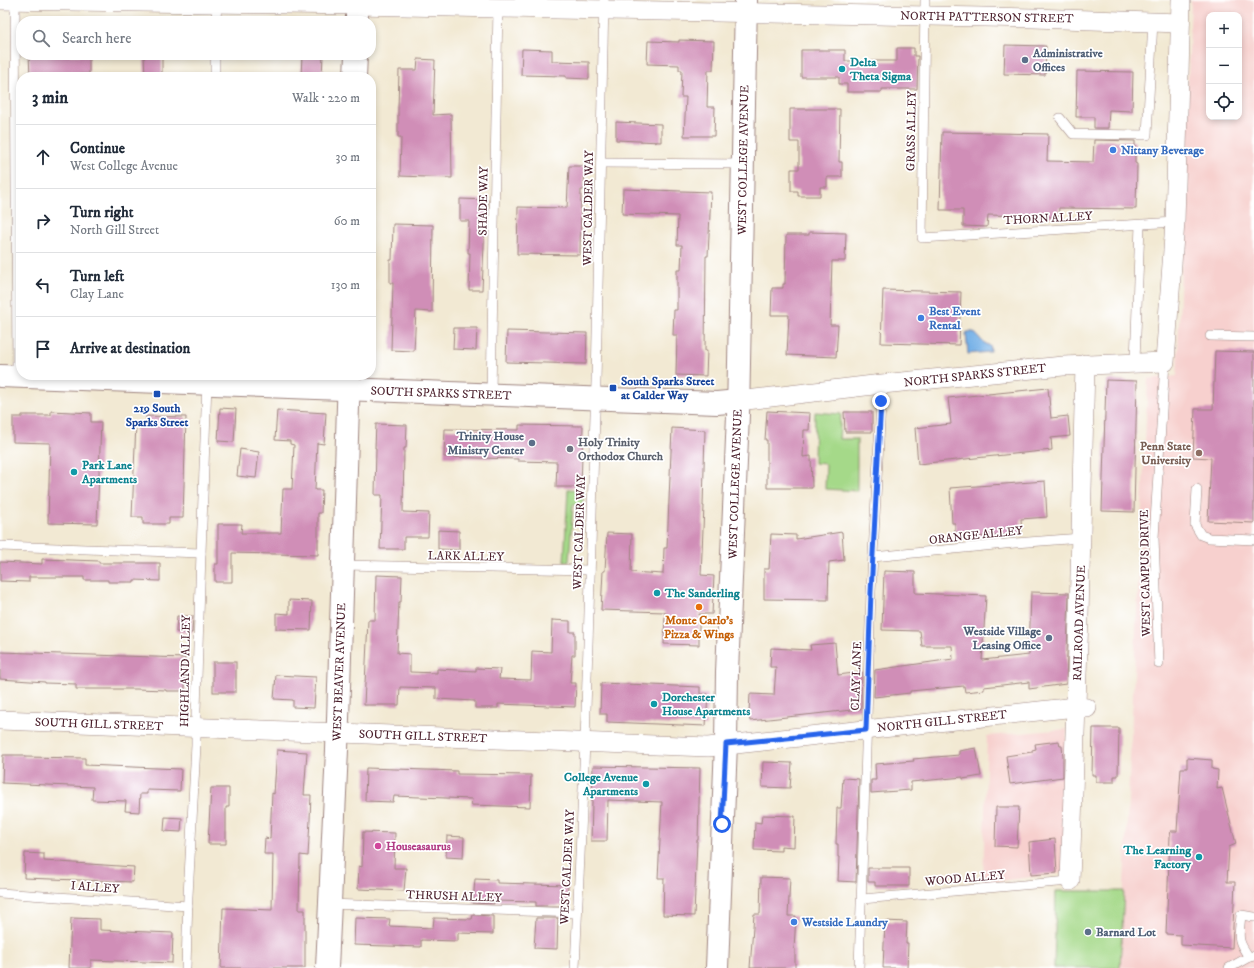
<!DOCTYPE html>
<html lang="en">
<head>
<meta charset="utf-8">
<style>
	:root { --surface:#fff; --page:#f2f2f3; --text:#1f2937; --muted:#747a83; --line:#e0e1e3 }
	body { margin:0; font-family:"IM FELL DW Pica",serif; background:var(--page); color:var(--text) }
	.controls { position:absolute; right:12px; top:12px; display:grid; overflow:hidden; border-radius:8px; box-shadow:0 2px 6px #0003 }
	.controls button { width:36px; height:36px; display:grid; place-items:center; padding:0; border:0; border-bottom:1px solid var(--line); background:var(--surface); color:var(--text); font:20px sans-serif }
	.stop { position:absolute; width:12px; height:12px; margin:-9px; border:3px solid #2563eb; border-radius:50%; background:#fff }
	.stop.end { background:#2563eb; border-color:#fff; box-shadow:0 1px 4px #0008 }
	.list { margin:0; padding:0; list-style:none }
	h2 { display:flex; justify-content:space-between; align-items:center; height:52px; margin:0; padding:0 16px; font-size:17px }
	h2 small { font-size:13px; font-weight:400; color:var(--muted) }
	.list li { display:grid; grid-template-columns:26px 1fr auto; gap:12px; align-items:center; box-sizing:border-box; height:64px; padding:0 16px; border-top:1px solid var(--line) }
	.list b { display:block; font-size:15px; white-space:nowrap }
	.list p { margin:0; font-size:13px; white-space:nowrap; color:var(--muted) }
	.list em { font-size:13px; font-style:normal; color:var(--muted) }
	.icon { flex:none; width:22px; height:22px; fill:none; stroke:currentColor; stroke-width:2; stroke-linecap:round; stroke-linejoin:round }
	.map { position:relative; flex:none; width:1254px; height:968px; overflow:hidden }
	.search { position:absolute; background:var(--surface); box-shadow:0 2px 6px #0003; left:16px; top:16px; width:360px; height:44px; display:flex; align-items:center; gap:10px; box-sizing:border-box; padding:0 14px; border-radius:16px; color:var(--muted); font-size:15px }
	.panel { position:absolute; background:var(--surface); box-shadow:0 2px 6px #0003; left:16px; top:72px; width:360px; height:308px; border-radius:16px }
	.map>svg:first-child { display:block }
	.built { fill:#f7d0ce; fill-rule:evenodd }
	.green { fill:#a5d989; stroke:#787c5a }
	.water { fill:#76b1e7; stroke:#606889 }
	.building { fill:#d08eb7 }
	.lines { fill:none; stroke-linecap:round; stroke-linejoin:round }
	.service-casing { stroke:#9e847f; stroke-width:10 }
	.minor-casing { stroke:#9e847f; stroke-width:20 }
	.tertiary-casing { stroke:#9e847f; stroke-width:24 }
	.primary-casing { stroke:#9e847f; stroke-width:24 }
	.service { stroke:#fff; stroke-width:9 }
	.minor { stroke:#fff; stroke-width:19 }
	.tertiary { stroke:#fff; stroke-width:22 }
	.primary { stroke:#fff; stroke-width:22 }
	.route { stroke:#2563eb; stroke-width:5 }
	.service-dot { fill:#5c6f8a; stroke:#fff; stroke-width:1.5 }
	.culture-dot { fill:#0f9aa8; stroke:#fff; stroke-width:1.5 }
	.shop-dot { fill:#3f7fe0; stroke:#fff; stroke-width:1.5 }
	.transit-dot { fill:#1a4fb4; stroke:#fff; stroke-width:1.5 }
	.worship-dot { fill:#6b7280; stroke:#fff; stroke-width:1.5 }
	.education-dot { fill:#8d6e63; stroke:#fff; stroke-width:1.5 }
	.food-dot { fill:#e8710a; stroke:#fff; stroke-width:1.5 }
	.hotel-dot { fill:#d1479c; stroke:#fff; stroke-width:1.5 }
	.labels { text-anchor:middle; stroke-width:3.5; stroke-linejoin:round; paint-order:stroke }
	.street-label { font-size:12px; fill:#4a1f2b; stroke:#fff }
	.service-label { font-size:12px; font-weight:bold; fill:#4e5e75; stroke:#fff; text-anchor:start }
	.culture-label { font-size:12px; font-weight:bold; fill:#0d838f; stroke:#fff; text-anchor:start }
	.shop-label { font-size:12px; font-weight:bold; fill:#366cbe; stroke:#fff; text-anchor:start }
	.transit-label { font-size:12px; font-weight:bold; fill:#164399; stroke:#fff; text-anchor:start }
	.worship-label { font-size:12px; font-weight:bold; fill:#5b616d; stroke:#fff; text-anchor:start }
	.education-label { font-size:12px; font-weight:bold; fill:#785e54; stroke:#fff; text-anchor:end }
	.food-label { font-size:12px; font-weight:bold; fill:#c56008; stroke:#fff }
	.hotel-label { font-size:12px; font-weight:bold; fill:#b23c85; stroke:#fff; text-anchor:start }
</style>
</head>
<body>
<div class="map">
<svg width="1254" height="968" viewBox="0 0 1254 968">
	<rect width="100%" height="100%" fill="#fff"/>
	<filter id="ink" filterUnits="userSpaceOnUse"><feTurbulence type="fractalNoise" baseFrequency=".025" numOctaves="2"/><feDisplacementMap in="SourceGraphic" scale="8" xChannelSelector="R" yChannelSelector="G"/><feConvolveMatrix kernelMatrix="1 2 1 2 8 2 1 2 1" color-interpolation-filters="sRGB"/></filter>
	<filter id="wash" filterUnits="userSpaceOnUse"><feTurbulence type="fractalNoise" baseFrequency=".012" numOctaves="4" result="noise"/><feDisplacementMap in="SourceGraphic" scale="16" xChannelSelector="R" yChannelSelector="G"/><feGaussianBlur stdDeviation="0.9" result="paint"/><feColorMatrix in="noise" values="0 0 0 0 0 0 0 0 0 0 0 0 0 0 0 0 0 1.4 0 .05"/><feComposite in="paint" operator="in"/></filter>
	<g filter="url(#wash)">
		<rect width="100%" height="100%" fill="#f2e9d3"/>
		<g class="built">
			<path d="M1191,0H1254V968H1120L1148,379L1177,376ZM1209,15H1239V117H1209Z"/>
			<path d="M1067,729L1064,873L983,883L987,736Z"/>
		</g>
		<g class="green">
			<path d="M815,412L841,414L839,439H857V491L825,489L826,464L814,463Z"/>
			<path d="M568,489L583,490V505H573L569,562H564Z"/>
			<path d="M1056,891H1124L1120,968H1054Z"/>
		</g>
		<path class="water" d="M967,332H974L983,342L990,346L991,351L989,352L968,354L966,334Z"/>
		<g id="blocks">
			<g class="building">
				<path d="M679,40L714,41L713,70H708L707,107H715L714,136H684L686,97H681L682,70H679V65L647,64L648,41L679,42Z"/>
				<path d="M1005,45L1046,46L1045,75L1004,74Z"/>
				<path d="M897,48H914V56H918L917,89H882V92H847V84H839V77H801V50H845V61H897Z"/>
				<path d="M522,49L552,50V61L589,62V79L566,78V76L521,75Z"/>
				<path d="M29,55H89V74L53,75V77H30Z"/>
				<path d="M144,55H162V77H145Z"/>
				<path d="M302,55H323L322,77H301Z"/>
				<path d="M418,59L435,60L433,115L451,114L452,178L400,176L401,137H398V111L399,70H417Z"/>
				<path d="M1077,71L1133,72L1132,111L1109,110L1108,128H1094V117H1076Z"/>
				<path d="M790,109H840L839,162H842V177H827V187H820V196H798V191H791V169H799V142H790Z"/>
				<path d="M616,122L661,124V142L616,140Z"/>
				<path d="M942,132L1048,134L1047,161L1093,162L1094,140L1135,141V163L1137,164L1136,209L1059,208L1058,217L988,215L987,227L963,226V210H940Z"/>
				<path d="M569,166H585L584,190H581L580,255L517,254L518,207L567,208Z"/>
				<path d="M623,189L711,192L708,256H706L705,351H707L706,376L676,375L677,335H673L674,310H677V270H681L682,245H677L678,216L622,214Z"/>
				<path d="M460,199L488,200L487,222H485L482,290H469L470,253H468L469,221H460Z"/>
				<path d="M393,224L433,225L432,312L416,311L414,351L391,350L393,283H390V260H392Z"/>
				<path d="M809,232L846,233L845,261H832L830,325H838L836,357L787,355L789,315H771L772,288H783V284H785L786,235H809Z"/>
				<path d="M883,290L961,292L959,345L881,343Z"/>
				<path d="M454,328H477L476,350L453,349Z"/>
				<path d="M507,331L587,333L586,364L506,362Z"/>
				<path d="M1215,351L1254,352V523L1208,521L1211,458L1193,457L1195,409H1213Z"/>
				<path d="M1106,380L1137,381L1134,512L1102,511Z"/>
				<path d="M1048,388L1051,418L1068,416L1070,436L1051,438L1052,450L918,464L915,428L951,424L948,398Z"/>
				<path d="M220,408L236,409L234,442L218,441Z"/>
				<path d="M277,410L326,413L324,444L317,443L315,490H322L321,513H318V555L232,553V582H215V564H218V524H242L241,533H281L283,489H292L294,445L290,444V441L275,440Z"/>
				<path d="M51,411L91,413V422H101L97,524L48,523L50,443L13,442V417H22V415H51Z"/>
				<path d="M767,411L810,413L809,430H804L803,457L811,456L812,488H767V440H765Z"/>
				<path d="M844,412H872V432H845Z"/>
				<path d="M146,416L186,417L183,518H169V524H143V517H132L136,423H146Z"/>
				<path d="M376,424L407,425L406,448H404L403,512L429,513L428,537H404V549H380L382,495H375L376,448H375Z"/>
				<path d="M519,425L583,426L581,487H556L557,462L518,461V459L444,457L445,429L519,430Z"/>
				<path d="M672,428L705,430L703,506H704L701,575L714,576L712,614H699V645L664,644L665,612L601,610L603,571H605L607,533L632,534L631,572L663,574L664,548H667Z"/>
				<path d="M240,449L259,452L256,478L237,476Z"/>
				<path d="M1045,481L1047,517L1021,519L1022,534L955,538V523H952L950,488Z"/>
				<path d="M438,530L459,531V550L438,549Z"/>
				<path d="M842,532L844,560L829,562L828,600L764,599V569H769L771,534L796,535V539Z"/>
				<path d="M42,559L99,561V563H160V581L134,580V582H108V580H84V577H29V582L0,581V562L42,564Z"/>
				<path d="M884,571L915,572V593L986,596L982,660L1029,655L1031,592L1069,593L1066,684L1029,689V682L984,687V690L965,692L964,686L910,691V693L874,697L875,670L953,659L952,646H922L920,631L882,630Z"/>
				<path d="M376,575L402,576L401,602H399L397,653L410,654V672L437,673V669L476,671V668L500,669L499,679L531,680L532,651L551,652L552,620L570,621V632H575V655H572L570,683H576L575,707L498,704V708H475V701L436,699V688L400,687L399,705H364L368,620H375Z"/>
				<path d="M289,600L312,601L311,630L276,629V613L289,614Z"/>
				<path d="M177,616H193L192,633L176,632Z"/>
				<path d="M835,643L838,675L862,672L861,709L750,721L749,713L750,694L774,695L776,667H770L771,648L811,650L810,645Z"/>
				<path d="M0,652L185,658V691H166V690L136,689H76V684L45,683V682L0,679Z"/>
				<rect x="213" y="662" width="23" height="30"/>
				<path d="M276,675L316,677L314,708L293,707V700L274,699Z"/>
				<path d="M601,683L700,687V694H708L706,726L607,722V714H600Z"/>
				<path d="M1093,728H1119L1118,776H1114V782H1096V775H1092Z"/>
				<path d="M1059,741L1060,746H1062L1063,756V777L1010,784L1006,756L1032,752V750L1036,749L1035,744Z"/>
				<path d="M976,748L981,776L963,779V777L911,782V790L871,793V780H876L875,764L914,761L913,759L959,755V751Z"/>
				<path d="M277,750L307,752L304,795H311L310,820L308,856L300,855L299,910H305V968H221L223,908L272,910L273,854H264L265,838L270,839L272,793L274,794Z"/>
				<path d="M3,755H24V757L85,758V765L181,769L180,791L147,790V794H140L139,812L125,811L126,801L92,800L93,787L2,783Z"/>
				<path d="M1187,758L1212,760V769L1218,770L1217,789L1222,788L1236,844L1229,847L1227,882H1235L1232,948L1181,945V935L1166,934L1170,836L1171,831H1177L1181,768H1187Z"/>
				<path d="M763,762L792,763L790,788L762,787Z"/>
				<path d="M593,766L700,768L698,840H697L694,916L663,915L664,878H658L662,802L608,800L607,841H591Z"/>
				<path d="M366,768L457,771V774L531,775L530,807L471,805L472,799L394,796L393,802L365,801Z"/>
				<path d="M843,778L859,779L856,882L838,881L839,857H838V844H836L837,808H841Z"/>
				<path d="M211,788H229V807H226V844H208Z"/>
				<path d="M996,807H1019L1017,847L995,846Z"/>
				<path d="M762,815L795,816L794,847L781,846V851L754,850L755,822L761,823Z"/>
				<path d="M165,817L182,818L181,832L164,831Z"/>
				<path d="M363,832L395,833L394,868H406L404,891L358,889L359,866L362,867Z"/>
				<path d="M447,836L464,837L463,858L446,857Z"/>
				<path d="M1055,839L1057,873L1031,875L1029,842Z"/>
				<path d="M25,853L44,854V861L134,867L133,882L24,878Z"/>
				<path d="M868,868H909V886H875V882H868Z"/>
				<path d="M761,877L790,878L788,916H796L794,949H795V968H750L754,914H760Z"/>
				<path d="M475,879L497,880V883L568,885L567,906H536V902L494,901V904L473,903Z"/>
				<path d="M473,915L493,916V934L458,933V941L421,940V947L354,945L355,918L390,919L389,926L433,928L434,918L472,919Z"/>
				<path d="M71,918L100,919V930L173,933L172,963L91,960V968H69Z"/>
				<path d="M536,918H558L557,949L534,948Z"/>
				<path d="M885,921L907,922L906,943H908L907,968H883Z"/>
			</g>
		</g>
	</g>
	<g filter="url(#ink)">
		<use href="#blocks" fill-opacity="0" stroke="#9e847f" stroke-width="1"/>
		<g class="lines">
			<g class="service-casing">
				<g id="service">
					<path d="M15,0L17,376"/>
					<path d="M925,0L922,238L1175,222"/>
					<path d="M216,21L217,1"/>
					<path d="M215,77V55"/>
					<path d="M1060,118L1073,134L1147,135L1153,21"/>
					<path d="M601,163L743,164"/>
					<path d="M1210,336L1254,337"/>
					<path d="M1135,362L1140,225"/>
					<path d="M491,394L498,5"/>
					<path d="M1197,489L1195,525L1201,535L1209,538L1254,540"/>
					<path d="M0,546L201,553"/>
					<path d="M873,557L1015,543L1081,538"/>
					<path d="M343,565L590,570"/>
					<path d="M1159,664L1154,538L1165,362"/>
					<path d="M0,893L188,906"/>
					<path d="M862,899L1070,881"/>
					<path d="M329,904L577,913"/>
					<path d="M1249,957C1236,939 1239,937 1241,915L1254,917"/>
					<path d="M186,968L188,896L196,745V710L201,553L207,382"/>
					<path d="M575,968L585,743L596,382L604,0"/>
					<path d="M859,968L871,592L882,384"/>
					<path d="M1229,968L1249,957L1254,956"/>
				</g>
			</g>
			<g class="minor-casing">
				<g id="minor">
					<path d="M0,0L357,5L498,8L1033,18L1180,23"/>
					<path d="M738,401L882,384L1063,366L1165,362L1175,222L1181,0"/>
					<path d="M0,720L708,747L1076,707L1087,708"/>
					<path d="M1070,881L1079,616L1085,364"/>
				</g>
			</g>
			<g class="tertiary-casing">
				<path id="tertiary" d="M0,376L717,403L738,401"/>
			</g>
			<g class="primary-casing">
				<g id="primary">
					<path d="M357,21V0"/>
					<path d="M355,77L356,55"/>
					<path d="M327,968L337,750L349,375"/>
					<path d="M717,968L726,744L727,672L738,415L746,0"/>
				</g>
			</g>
			<use href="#service" class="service"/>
			<use href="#minor" class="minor"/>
			<use href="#tertiary" class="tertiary"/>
			<use href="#primary" class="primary"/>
		</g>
	</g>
	<g class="lines" filter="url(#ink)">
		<path class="route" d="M722,824L726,744L866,730L871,592L881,401"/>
	</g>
	<g class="service-dot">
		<circle cx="1025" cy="60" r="4"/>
		<circle cx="532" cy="443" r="4"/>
		<circle cx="1049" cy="638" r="4"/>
		<circle cx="1088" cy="932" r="4"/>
	</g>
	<g class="culture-dot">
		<circle cx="842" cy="69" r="4"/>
		<circle cx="74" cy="472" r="4"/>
		<circle cx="657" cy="593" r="4"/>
		<circle cx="654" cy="704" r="4"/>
		<circle cx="646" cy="784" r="4"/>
		<circle cx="1199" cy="857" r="4"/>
	</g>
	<g class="shop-dot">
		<circle cx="1113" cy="150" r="4"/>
		<circle cx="921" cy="318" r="4"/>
		<circle cx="794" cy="922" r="4"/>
	</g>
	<g class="transit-dot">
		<rect x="609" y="384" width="8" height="8" rx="2"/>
		<rect x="153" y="390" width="8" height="8" rx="2"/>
	</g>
	<circle class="worship-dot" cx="570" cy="449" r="4"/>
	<circle class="education-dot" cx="1199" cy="453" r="4"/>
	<circle class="food-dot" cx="699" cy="607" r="4"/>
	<circle class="hotel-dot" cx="378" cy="846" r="4"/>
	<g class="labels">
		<g class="street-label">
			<text transform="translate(987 17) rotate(1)" y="4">NORTH PATTERSON STREET</text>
			<text transform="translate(911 131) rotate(-89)" y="4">GRASS ALLEY</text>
			<text transform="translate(743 160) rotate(-89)" y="4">WEST COLLEGE AVENUE</text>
			<text transform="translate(483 201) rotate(-89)" y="4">SHADE WAY</text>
			<text transform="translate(588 208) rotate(-89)" y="4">WEST CALDER WAY</text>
			<text transform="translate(1048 218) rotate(-3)" y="4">THORN ALLEY</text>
			<text transform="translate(975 375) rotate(-6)" y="4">NORTH SPARKS STREET</text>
			<text transform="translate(441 393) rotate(2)" y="4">SOUTH SPARKS STREET</text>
			<text transform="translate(735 484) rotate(-88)" y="4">WEST COLLEGE AVENUE</text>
			<text transform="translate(579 532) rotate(-88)" y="4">WEST CALDER WAY</text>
			<text transform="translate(976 535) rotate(-6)" y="4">ORANGE ALLEY</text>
			<text transform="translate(466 556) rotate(1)" y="4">LARK ALLEY</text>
			<text transform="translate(1145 573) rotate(-91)" y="4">WEST CAMPUS DRIVE</text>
			<text transform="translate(1079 623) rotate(-88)" y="4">RAILROAD AVENUE</text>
			<text transform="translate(185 671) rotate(-89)" y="4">HIGHLAND ALLEY</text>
			<text transform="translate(339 672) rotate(-88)" y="4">WEST BEAVER AVENUE</text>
			<text transform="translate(856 676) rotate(-88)" y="4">CLAY LANE</text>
			<text transform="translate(942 721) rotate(-6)" y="4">NORTH GILL STREET</text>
			<text transform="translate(99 724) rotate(2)" y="4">SOUTH GILL STREET</text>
			<text transform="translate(423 736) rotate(2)" y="4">SOUTH GILL STREET</text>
			<text transform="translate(567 867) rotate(-87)" y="4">WEST CALDER WAY</text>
			<text transform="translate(965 878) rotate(-5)" y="4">WOOD ALLEY</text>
			<text transform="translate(95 887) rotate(4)" y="4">I ALLEY</text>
			<text transform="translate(454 896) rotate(2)" y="4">THRUSH ALLEY</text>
		</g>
		<g class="service-label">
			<text x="1033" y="57">Administrative<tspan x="1033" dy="14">Offices</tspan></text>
			<text x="524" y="440" text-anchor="end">Trinity House<tspan x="524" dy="14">Ministry Center</tspan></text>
			<text x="1041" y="635" text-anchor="end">Westside Village<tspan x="1041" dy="14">Leasing Office</tspan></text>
			<text x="1096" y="936">Barnard Lot</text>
		</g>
		<g class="culture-label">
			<text x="850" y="66">Delta<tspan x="850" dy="14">Theta Sigma</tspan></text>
			<text x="82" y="469">Park Lane<tspan x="82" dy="14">Apartments</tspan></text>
			<text x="665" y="597">The Sanderling</text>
			<text x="662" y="701">Dorchester<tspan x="662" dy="14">House Apartments</tspan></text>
			<text x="638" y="781" text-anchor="end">College Avenue<tspan x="638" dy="14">Apartments</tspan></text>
			<text x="1191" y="854" text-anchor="end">The Learning<tspan x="1191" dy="14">Factory</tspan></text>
		</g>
		<g class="shop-label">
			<text x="1121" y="154">Nittany Beverage</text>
			<text x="929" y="315">Best Event<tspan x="929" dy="14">Rental</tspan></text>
			<text x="802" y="926">Westside Laundry</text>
		</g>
		<g class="transit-label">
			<text x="621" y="385">South Sparks Street<tspan x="621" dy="14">at Calder Way</tspan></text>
			<text x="157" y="412" text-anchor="middle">219 South<tspan x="157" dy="14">Sparks Street</tspan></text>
		</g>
		<g class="worship-label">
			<text x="578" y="446">Holy Trinity<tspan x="578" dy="14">Orthodox Church</tspan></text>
		</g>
		<g class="education-label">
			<text x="1191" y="450">Penn State<tspan x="1191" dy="14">University</tspan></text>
		</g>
		<g class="food-label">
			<text x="699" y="624">Monte Carlo's<tspan x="699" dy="14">Pizza &amp; Wings</tspan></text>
		</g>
		<g class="hotel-label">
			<text x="386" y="850">Houseasaurus</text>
		</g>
	</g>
</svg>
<div class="controls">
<button>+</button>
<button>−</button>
<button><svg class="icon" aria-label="locate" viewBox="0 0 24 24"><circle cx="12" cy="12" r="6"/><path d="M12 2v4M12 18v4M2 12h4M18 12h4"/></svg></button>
</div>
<div class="stop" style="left:722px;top:824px"></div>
<div class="stop end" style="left:881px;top:401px"></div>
<div class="search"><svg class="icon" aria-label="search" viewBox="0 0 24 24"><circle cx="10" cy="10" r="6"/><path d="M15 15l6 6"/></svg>Search here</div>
<section class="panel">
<h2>3 min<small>Walk · 220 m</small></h2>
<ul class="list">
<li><svg class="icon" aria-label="ahead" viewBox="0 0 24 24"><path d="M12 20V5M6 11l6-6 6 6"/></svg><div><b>Continue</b><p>West College Avenue</p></div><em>30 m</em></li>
<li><svg class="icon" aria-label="right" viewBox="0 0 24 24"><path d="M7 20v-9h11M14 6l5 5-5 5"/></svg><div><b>Turn right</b><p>North Gill Street</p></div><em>60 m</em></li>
<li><svg class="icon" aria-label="left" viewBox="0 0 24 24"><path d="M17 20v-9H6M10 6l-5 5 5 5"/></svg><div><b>Turn left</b><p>Clay Lane</p></div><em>130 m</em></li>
<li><svg class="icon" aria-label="arrive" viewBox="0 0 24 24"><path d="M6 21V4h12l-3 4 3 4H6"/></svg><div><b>Arrive at destination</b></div></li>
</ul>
</section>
</div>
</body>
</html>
